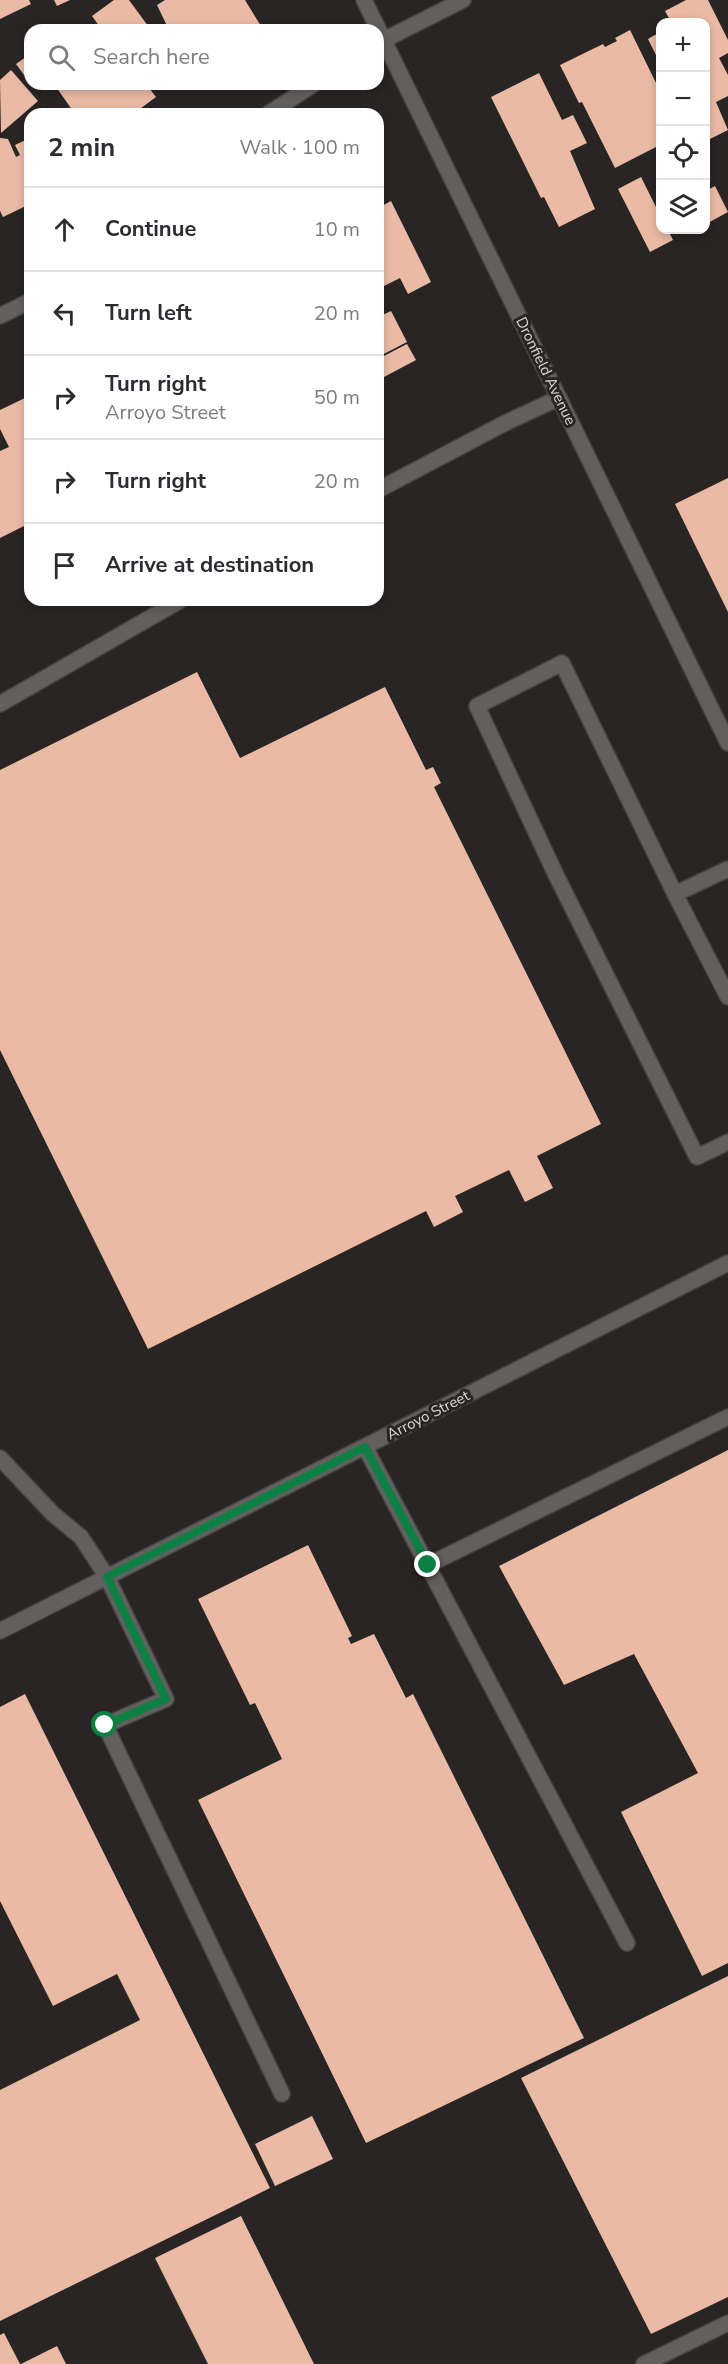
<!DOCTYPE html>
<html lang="en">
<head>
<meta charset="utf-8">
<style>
	:root { --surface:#fff; --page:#f2f2f3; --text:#2b2b33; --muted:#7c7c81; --line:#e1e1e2 }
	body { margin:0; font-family:"Nunito Sans",sans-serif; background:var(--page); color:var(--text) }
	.controls { position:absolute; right:18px; top:18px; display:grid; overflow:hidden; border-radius:12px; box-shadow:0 3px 9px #0003 }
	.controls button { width:54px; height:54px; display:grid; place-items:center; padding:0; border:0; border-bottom:2px solid var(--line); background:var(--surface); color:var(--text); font:30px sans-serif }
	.stop { position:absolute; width:18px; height:18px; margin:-14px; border:4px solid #0b8043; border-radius:50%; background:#fff }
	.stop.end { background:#0b8043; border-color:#fff; box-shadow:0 2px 6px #0008 }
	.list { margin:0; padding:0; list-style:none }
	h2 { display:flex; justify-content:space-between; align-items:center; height:78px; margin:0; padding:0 24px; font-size:26px }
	h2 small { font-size:20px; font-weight:400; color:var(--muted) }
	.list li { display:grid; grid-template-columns:39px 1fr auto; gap:18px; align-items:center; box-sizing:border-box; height:84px; padding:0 24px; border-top:2px solid var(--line) }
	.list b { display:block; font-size:22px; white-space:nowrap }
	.list p { margin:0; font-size:20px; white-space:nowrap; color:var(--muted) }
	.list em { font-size:20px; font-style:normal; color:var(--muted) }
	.icon { flex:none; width:33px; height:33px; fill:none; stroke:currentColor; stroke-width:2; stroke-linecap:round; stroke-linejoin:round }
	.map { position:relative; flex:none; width:728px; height:2364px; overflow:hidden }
	.search { position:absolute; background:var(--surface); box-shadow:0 3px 9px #0003; left:24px; top:24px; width:360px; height:66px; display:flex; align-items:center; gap:15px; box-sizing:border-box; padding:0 21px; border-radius:18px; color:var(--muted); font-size:22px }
	.panel { position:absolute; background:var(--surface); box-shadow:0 3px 9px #0003; left:24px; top:108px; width:360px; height:498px; border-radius:18px }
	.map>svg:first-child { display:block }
	.building { fill:#eabaa4 }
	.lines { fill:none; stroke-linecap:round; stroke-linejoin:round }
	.lane-casing { stroke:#454342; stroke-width:18 }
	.street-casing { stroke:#454342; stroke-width:18 }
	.secondary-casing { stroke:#454342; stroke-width:18 }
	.lane { stroke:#635f5e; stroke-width:15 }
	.street { stroke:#635f5e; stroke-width:15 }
	.secondary { stroke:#635f5e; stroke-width:15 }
	.route { stroke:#0b8043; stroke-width:8 }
	.labels { text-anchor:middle; stroke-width:6; stroke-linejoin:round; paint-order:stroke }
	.street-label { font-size:15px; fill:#dad8d7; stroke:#282524 }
</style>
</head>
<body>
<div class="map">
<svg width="728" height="2364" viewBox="0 0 728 2364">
	<rect width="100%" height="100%" fill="#282524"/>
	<g class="building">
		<path d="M0,0H29L31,4L0,19Z"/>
		<path d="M54,0H70L57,6Z"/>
		<path d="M114,0H129L151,30H102L92,16Z"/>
		<path d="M165,0H245L261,26L255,30H169L157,5Z"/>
		<path d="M686,0H708L728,40V53L719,58L728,75V96L716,102L728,130L706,141V22H671L665,11Z"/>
		<path d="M630,30L660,91V145L615,168L582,102L579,103L560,65L603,44L605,47L617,41L615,38Z"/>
		<path d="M660,32V63L648,39Z"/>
		<path d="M30,54V71L24,75L16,64Z"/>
		<path d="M11,70L38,101L1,133L0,80Z"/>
		<path d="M539,73L562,120L573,115L587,143L570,151L595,209L559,227L544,197L541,198L491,97Z"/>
		<path d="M54,84H146L156,97L133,114H75Z"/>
		<path d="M0,138L8,139L16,157L20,155L15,145L30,138V204L3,217L0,211Z"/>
		<path d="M641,177L660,215V230H668L673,240L650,252L618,189Z"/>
		<path d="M715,186L728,212L706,224V191Z"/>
		<path d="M391,201L431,282L408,294L400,278L378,289V208Z"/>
		<path d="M391,311L407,342L378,357V317Z"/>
		<path d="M407,344L416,360L384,377L378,367V359Z"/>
		<path d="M29,396L30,523L0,538V451L9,447L0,429V410Z"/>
		<path d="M728,478V612L675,504Z"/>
		<path d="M197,672L240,758L385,687L426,770L433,767L441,783L434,787L601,1124L537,1156L553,1188L525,1202L509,1170L455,1196L463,1212L434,1227L426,1211L148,1349L0,1050V770Z"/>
		<path d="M728,1450V1963L702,1976L621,1812L698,1773L634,1654L564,1685L499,1566Z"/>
		<path d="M308,1545L352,1636L348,1638L351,1644L374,1634L406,1698L413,1694L584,2038L366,2143L198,1800L282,1759L255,1703L250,1705L198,1599Z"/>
		<path d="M25,1694L270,2188L0,2321V2090L140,2020L117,1974L53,2006L0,1901V1707Z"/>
		<path d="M728,1976V2297L651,2334L521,2078Z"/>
		<path d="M312,2116L333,2159L275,2186L255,2144Z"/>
		<path d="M241,2216L314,2364H208L155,2258Z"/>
		<path d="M4,2333L20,2364H0V2335Z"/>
		<path d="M57,2346L66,2364H21Z"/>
	</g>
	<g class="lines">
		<g class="lane-casing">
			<g id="lane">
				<path d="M378,490L507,422L559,398"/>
				<path d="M0,704L181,600"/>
				<path d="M675,894L728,869"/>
				<path d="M728,997L675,894L562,663L477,706L555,873L697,1157L728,1142"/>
				<path d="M365,1447L627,1943"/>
				<path d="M0,1458L53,1514L81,1537L107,1577L166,1699L105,1725L282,2094"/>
				<path d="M428,1565L728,1417"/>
				<path d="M644,2364L728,2323"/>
			</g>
		</g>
		<g class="street-casing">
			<g id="street">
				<path d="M378,43L463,0"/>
				<path d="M268,114L314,84"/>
				<path d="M0,316L30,301"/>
				<path d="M0,1631L728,1263"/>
			</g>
		</g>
		<g class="secondary-casing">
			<path id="secondary" d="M364,0L728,743"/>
		</g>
		<use href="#lane" class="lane"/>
		<use href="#street" class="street"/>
		<use href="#secondary" class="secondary"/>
	</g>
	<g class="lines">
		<path class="route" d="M105,1725L166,1699L107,1577L365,1447L428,1565"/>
	</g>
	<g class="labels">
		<g class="street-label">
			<text transform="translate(546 371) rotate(64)" y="5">Dronfield Avenue</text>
			<text transform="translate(428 1415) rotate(-27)" y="5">Arroyo Street</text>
		</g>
	</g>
</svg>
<div class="controls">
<button>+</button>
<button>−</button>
<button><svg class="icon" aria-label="locate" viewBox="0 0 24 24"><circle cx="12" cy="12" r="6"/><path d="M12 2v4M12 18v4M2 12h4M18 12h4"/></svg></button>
<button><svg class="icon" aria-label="layers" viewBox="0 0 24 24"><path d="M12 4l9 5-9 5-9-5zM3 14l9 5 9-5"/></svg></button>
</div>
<div class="stop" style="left:105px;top:1725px"></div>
<div class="stop end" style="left:428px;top:1565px"></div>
<div class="search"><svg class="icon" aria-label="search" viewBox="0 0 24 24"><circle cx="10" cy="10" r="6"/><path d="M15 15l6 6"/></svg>Search here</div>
<section class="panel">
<h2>2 min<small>Walk · 100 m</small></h2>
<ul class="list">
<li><svg class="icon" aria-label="ahead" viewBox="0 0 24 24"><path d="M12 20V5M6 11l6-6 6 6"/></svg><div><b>Continue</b></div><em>10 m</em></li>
<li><svg class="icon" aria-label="left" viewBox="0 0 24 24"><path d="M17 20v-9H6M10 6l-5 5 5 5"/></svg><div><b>Turn left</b></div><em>20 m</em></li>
<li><svg class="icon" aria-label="right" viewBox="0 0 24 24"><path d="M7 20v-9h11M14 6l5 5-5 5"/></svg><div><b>Turn right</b><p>Arroyo Street</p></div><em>50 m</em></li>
<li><svg class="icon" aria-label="right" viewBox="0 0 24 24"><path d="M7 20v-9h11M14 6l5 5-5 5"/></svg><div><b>Turn right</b></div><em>20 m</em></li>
<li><svg class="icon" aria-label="arrive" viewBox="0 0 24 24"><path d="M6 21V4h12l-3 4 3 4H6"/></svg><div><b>Arrive at destination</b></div></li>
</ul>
</section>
</div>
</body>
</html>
